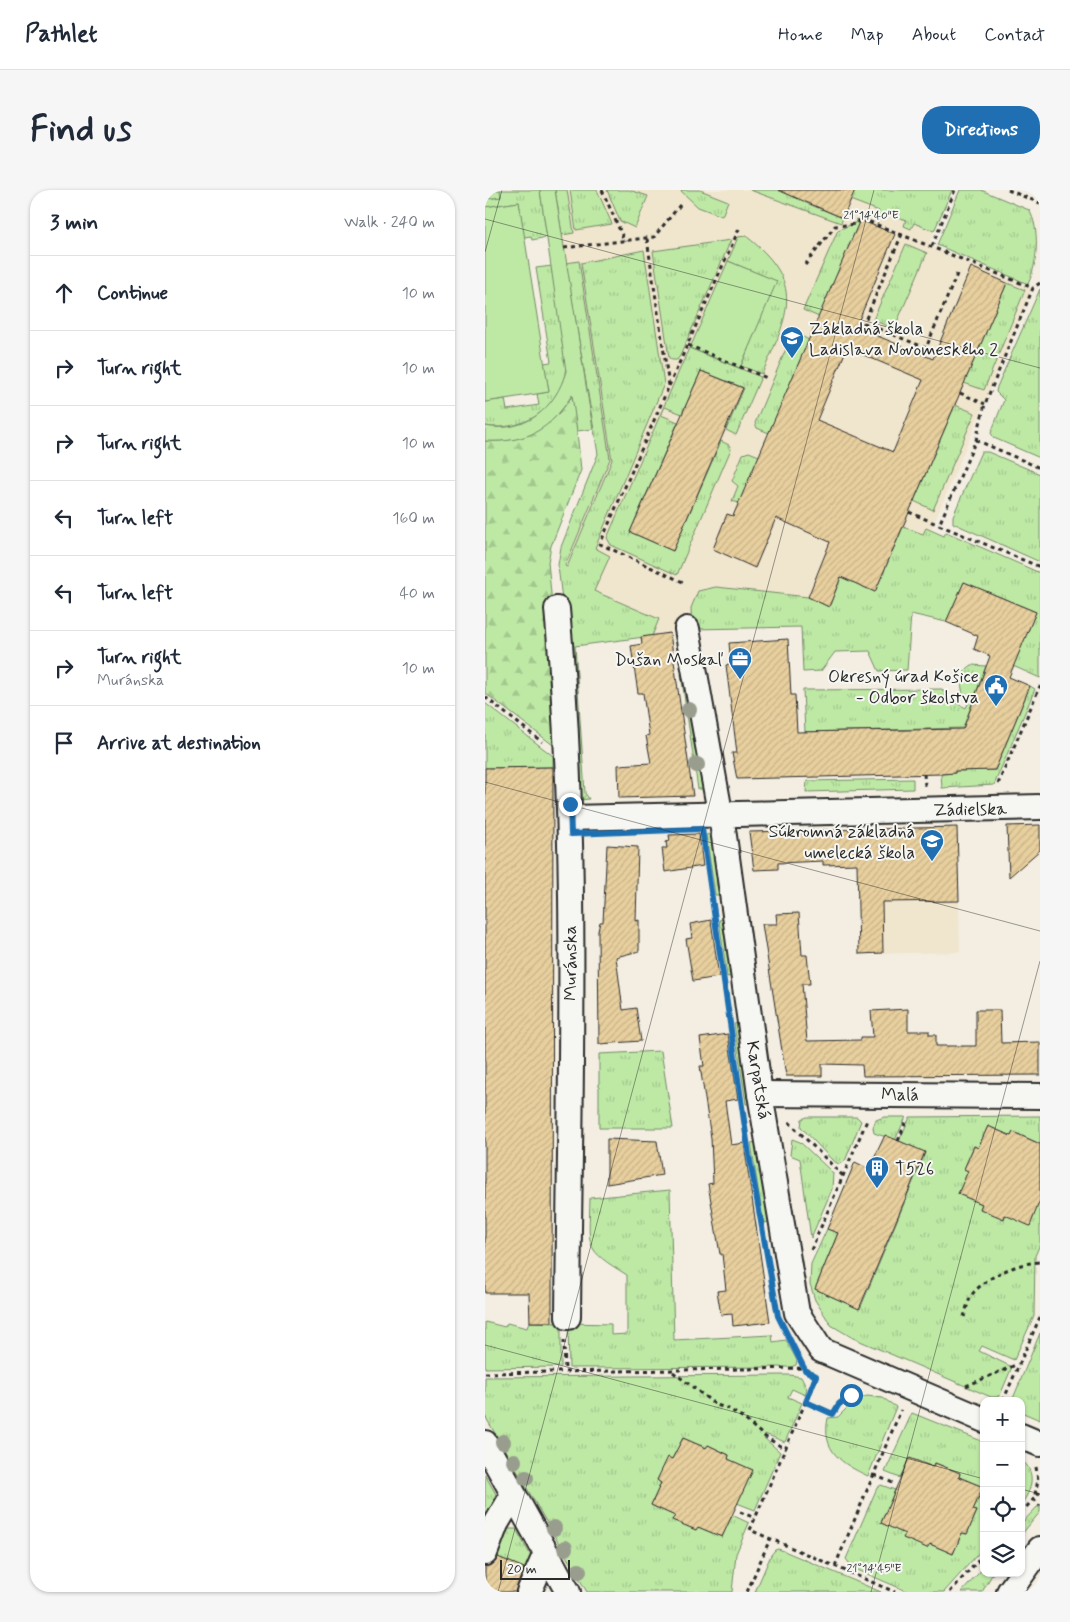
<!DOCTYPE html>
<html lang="en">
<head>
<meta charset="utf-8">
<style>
	:root { --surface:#fff; --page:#f6f6f7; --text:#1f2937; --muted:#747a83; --line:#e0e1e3; --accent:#1f6fb2 }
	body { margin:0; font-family:Mynerve,sans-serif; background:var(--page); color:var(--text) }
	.controls { position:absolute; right:15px; bottom:15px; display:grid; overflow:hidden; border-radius:10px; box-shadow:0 1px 4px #0004 }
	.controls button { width:45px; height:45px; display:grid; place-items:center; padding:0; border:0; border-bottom:1px solid var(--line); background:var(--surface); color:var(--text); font:25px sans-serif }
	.scale { position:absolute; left:15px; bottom:12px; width:70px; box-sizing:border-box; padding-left:5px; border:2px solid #2b2b2b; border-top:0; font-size:14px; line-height:18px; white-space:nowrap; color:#2b2b2b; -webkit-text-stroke:4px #f6f6f2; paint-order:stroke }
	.stop { position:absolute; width:15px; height:15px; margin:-11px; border:4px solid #1f6fb2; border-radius:50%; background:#fff }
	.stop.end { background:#1f6fb2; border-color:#fff; box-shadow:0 1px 5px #0008 }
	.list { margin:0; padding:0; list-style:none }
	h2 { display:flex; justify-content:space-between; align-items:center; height:65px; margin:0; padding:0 20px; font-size:21px }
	h2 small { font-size:16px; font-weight:400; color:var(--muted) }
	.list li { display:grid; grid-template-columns:32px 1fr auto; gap:15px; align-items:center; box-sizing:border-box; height:75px; padding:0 20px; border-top:1px solid var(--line) }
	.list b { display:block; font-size:19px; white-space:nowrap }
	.list p { margin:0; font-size:16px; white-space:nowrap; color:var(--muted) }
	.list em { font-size:16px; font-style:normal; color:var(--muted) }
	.icon { flex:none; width:28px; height:28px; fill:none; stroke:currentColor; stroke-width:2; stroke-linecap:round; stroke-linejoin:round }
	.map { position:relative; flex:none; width:555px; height:1402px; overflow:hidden; border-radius:20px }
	header { display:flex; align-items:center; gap:30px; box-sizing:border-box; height:70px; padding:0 25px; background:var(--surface); border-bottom:1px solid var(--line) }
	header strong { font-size:24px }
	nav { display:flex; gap:28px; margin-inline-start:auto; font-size:18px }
	.intro { display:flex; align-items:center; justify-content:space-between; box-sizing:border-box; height:120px; padding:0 30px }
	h1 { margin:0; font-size:35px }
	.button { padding:12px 22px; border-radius:20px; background:var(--accent); color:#fff; font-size:18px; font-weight:700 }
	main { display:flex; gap:30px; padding:0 30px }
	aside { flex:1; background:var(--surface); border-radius:20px; box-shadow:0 1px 4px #0004 }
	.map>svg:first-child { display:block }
	.built { fill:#f0e5cd }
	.grass { fill:url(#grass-tufts); stroke:#748a68 }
	.forest { fill:url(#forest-firs); stroke:#748a68 }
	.pitch { fill:#bee9a5; stroke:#748a68 }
	.building { fill:url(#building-hatch); stroke:#2b2b2b; fill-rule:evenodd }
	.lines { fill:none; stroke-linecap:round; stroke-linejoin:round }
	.minor-casing { stroke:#2b2b2b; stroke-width:28 }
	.path { stroke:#2b2b2b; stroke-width:3; stroke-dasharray:4 4; stroke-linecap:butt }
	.minor { stroke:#f6f6f2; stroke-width:24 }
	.tree { fill:#999d8e }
	.route { stroke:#1f6fb2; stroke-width:6 }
	.ticks { fill:none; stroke:#2b2b2b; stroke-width:1; stroke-opacity:0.45 }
	.labels { text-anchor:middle; stroke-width:4; stroke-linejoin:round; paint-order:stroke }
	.poi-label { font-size:18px; fill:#2b2b2b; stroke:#f6f6f2; text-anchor:end }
	.street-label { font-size:18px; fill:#2b2b2b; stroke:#f6f6f2 }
	.ticks-label { font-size:12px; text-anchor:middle; fill:#2b2b2b; stroke:#f6f6f2; stroke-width:4; stroke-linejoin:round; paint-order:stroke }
</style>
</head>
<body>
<header>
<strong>Pathlet</strong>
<nav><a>Home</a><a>Map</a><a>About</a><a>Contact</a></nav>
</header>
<div class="intro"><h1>Find us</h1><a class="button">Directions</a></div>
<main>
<aside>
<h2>3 min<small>Walk · 240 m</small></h2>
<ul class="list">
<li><svg class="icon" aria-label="ahead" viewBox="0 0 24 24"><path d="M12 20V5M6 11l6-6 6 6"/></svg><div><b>Continue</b></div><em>10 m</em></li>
<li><svg class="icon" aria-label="right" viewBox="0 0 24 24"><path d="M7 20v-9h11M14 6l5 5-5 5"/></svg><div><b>Turn right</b></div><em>10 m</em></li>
<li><svg class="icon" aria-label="right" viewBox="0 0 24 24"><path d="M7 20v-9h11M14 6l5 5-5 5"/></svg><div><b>Turn right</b></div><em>10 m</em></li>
<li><svg class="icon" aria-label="left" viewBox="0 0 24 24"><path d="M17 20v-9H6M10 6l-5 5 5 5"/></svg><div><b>Turn left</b></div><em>160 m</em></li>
<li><svg class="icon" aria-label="left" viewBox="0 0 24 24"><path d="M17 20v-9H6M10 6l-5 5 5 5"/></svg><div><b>Turn left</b></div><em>40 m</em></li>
<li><svg class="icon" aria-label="right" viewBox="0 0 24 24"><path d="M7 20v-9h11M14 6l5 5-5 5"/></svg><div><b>Turn right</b><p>Muránska</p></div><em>10 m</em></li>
<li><svg class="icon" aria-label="arrive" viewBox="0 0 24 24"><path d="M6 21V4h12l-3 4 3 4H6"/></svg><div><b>Arrive at destination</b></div></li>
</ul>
</aside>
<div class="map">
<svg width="555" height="1402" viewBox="0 0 555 1402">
	<defs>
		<pattern id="grass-tufts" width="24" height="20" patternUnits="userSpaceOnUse" patternTransform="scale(1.25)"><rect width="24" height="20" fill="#bee9a5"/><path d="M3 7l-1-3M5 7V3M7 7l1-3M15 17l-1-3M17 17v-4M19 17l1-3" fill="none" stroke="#a3c88e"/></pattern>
		<pattern id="forest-firs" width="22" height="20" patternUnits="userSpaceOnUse" patternTransform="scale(1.25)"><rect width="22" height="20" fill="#bee9a5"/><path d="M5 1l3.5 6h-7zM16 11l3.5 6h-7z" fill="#a3c88e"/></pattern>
		<pattern id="building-hatch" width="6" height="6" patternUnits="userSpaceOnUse" patternTransform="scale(1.25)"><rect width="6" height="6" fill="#e8cf9e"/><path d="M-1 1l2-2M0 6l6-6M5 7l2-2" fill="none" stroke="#c7b288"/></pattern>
	</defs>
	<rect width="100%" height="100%" fill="#f3eee1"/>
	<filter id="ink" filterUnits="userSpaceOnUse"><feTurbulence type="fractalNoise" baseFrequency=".02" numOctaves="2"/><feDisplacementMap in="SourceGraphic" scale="10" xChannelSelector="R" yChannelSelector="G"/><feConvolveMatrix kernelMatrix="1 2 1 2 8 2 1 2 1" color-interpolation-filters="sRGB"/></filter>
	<g filter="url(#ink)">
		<g class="built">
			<path d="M70,0H399L391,20L394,21L392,26L402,23L421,30L419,36L426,39L429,33L449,41L444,55L548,98L415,413L357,387L336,437L202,439L121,452L80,376L125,269L108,239Z"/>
			<path d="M472,637L475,762L374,764L371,639Z"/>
		</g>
		<g class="grass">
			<path d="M15,0H55L62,47L47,50L46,46L39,47L34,12L0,17V9L16,7Z"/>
			<path d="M70,0H82L89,43L77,45Z"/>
			<path d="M85,0H112L127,34L91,40Z"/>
			<path d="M122,0H144L163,6L150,38L135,31Z"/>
			<path d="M195,0H215L243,11L237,26L213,17Z"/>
			<path d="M265,0H326L319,12L358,28L356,33Z"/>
			<path d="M370,0H467L449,41L429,33L426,39L419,36L421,30L402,23L399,29L392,26L394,21L365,10Z"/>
			<path d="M475,0H496L544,20C555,38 553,73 543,94L452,55Z"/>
			<path d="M372,29L375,30L334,127L318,120L353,40L370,33Z"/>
			<path d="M261,46C321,93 304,124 277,184L256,176L291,91L243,71L253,47Z"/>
			<path d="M246,50L195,166L192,170H187L184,168L168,61Z"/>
			<path d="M421,54L442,63L409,139L388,130Z"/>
			<path d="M159,60L179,194L110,358L125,366L109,401L174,429L167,446L90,456L100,603L104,609L96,610L94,559L73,375L76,357L113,264L81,73L94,71L125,269L80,376L82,377L127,270L96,73Z"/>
			<path d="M67,76L81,169C83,213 42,243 0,236V212L20,209L22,220L54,215L52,204L64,202L59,173L66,172L51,78Z"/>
			<path d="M522,93L540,100L499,200L479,193Z"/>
			<path d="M555,99V268L509,248L506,243L519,210L511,202L512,197Z"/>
			<path d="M308,142L324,150L284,243L272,238L270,233Z"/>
			<path d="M204,158L276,187L251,245L241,240L259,198L216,181L197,224L180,217L176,225L193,232L145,342L188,361L236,251L244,255L246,259L192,385L126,355L122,348Z"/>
			<path d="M470,215L490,223L448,320L429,311Z"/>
			<path d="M264,262L274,266L254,313L247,311L253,296L247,291L258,264Z"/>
			<path d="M496,262H503L555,284V372L468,333V326Z"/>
			<path d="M418,337L438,344L441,338L459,346L461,342L555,383V488L528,476L551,422L479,392L461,432L426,424L422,480L394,481L385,461L350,462L336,481L318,482L316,437L207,439L206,418L213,401L231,397L323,407L344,417L356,387L390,402Z"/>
			<path d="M487,475L501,476L478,538L320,542L318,500L457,499L465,512H469L481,518L485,509L478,504C475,490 475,483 487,475Z"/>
			<path d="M203,483L219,599H213L196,484Z"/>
			<path d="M545,496L550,499L509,595L457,598L456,584L470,583V581L510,580Z"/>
			<path d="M0,513L68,566V577L0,578Z"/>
			<path d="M428,589V599L321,602L322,591Z"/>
			<path d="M226,644L235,705H230L221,645Z"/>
			<path d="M239,729L247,786L242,787L234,730Z"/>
			<path d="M254,833L267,914H261L249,834Z"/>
			<path d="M176,861L188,938H114V864Z"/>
			<path d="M555,926V959L551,952L528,942L526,946L503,936L493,958L489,956L479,979L483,981L473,1004L497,1014L495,1018L519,1029L520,1025L555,1013V1054L550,1066L549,1126L529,1170L497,1156L494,1161L527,1177L516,1203L513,1207H506L368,1148L346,1135L330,1110L325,1094L326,1074L342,1039L353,1043L330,1099L375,1119L440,963L414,951L425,927Z"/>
			<path d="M322,927H372L376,931L360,971L354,974L348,971L316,937L317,929Z"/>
			<path d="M399,927H421L410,950L389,943L388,937L391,930Z"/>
			<path d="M307,949L315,952L348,983L347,999L326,1048L315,969L305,965Z"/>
			<path d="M272,952L284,1032L278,1033L266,953Z"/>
			<path d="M185,1000L189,1150L287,1145L288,1152L301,1150L312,1170L311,1175L306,1177L84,1178L83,1133L126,1134V1145L142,1144V1085C98,1058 104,1059 105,1008Z"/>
			<path d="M0,1132L20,1137L22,1133L42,1138L44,1132L76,1133V1177L0,1178Z"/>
			<path d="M555,1143V1230L536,1222V1211H527Z"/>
			<path d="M305,1185L316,1187L322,1199L320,1205L307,1199L303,1207L317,1213L300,1252L280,1244L279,1248L295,1262L270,1320L252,1313L267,1280L243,1269L244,1265L223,1255L221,1258L198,1248L187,1269L172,1290L176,1293L166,1315L190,1326L188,1330L211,1340L213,1337L237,1347L247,1325L264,1333L251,1364L247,1402H102L0,1226V1187Z"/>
			<path d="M382,1206L398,1208L411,1217L383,1286C357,1274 336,1261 343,1228L353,1227L369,1211Z"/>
			<path d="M427,1223L499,1252V1357L459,1402H424L368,1378L361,1369L392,1298L396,1295L410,1300L396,1333L468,1364L477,1343L482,1344L492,1321L488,1320L498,1297L474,1287L475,1283L450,1273L448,1277L425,1268L415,1288L400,1282Z"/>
			<path d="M536,1270C552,1281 547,1301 536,1314Z"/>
			<path d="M0,1285L19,1318L3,1326L0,1324Z"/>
			<path d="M552,1317H555V1322L536,1345V1334Z"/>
			<path d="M23,1339H31L51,1375L35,1388L39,1378L17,1369L7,1377C3,1367 14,1344 23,1339Z"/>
			<path d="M293,1359L299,1361L396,1402H270L286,1365L290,1360Z"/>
			<path d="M499,1377V1383H508L497,1402H477Z"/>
		</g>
		<path class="forest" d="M88,204L96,280L66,356L63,372L75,498H66L67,519L76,561L0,503V251C39,253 68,238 88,204Z"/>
		<g class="pitch">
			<path d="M0,0H15L16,7L0,9Z"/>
			<path d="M55,0H70L108,239L92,241L87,205C65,240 42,253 0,251V236C40,244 71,218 81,181Z"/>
			<path d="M34,12L64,202L0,212V17Z"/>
			<path d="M243,71L292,91L255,178L205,158Z"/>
		</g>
		<g class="building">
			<path d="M293,0H370L358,28Z"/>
			<path d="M375,30L410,44L371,137L448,169L486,77L522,93L390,402L356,387L344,417L323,407L345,352L291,328L270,378L228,359L242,324L248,326ZM362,158L438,190L408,262L332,230Z"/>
			<path d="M216,181L258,198L188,361L145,342Z"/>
			<path d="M479,392L551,422L524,487L545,496L510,580L470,581V583L456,584L252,589L247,563H252L241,475L246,474L244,453L303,449L306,505H310L312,542L478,539L505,466L489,459L493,446L461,432Z"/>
			<path d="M185,443L208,606L134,608L133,575L166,573L161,546L164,545L158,503H153L146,456L157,454L156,447Z"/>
			<path d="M68,577L67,1132H45L44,1103H0V578Z"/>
			<path d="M555,635V660L524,687L522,636Z"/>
			<path d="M472,637L474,711L397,712L398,763L374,764L372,674L338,675V671L293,673V679L269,680L264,642Z"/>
			<path d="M214,644L218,676L180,682L177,658H182L181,652L185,651L184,645Z"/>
			<path d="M122,655L153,657L151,731L154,730V761L131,767L138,820L151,818L156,851L114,854L113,741L115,732H118Z"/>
			<path d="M314,723L317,765H322L325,794H317L322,851L376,850V847H388L386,821L423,819V841H444V845H451V856H491V820H515L516,853L555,852V885L378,886L377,875L337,874V886H301L277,734H292L291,724Z"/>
			<path d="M226,730L234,787L208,791L201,749L207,748L205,734Z"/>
			<path d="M243,844L253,909L240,911L246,955L259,953L285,1132L248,1136L247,1124L236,1125L232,1101L241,1100L237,1064H235L223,994L228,993L226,948L215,876H219L215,848Z"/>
			<path d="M503,936L526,946L528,942L555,954V1010L545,1036L520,1025L519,1029L495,1019L497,1014L473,1004L483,981L479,979L489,956L493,958Z"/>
			<path d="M400,945L440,962L374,1119L330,1099L353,1043L342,1039L370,972L384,979Z"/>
			<path d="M122,949L172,951L177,985L122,994Z"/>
			<path d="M198,1248L221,1258L223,1255L244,1265L243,1269L268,1280L237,1347L213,1337L211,1340L187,1330L190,1326L166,1315L176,1293L172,1290L183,1267L187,1269Z"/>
			<path d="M424,1268L448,1277L450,1273L475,1283L474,1287L498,1297L488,1320L492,1321L482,1344L477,1343L468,1364L445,1354L442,1358L418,1348L420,1344L396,1333Z"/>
			<path d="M13,1367L39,1378L30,1402H0V1376L8,1374Z"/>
		</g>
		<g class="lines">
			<g class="minor-casing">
				<g id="minor">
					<path d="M72,419C94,654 85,891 83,1127"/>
					<path d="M202,439L238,639L275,904L312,1123L336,1160L499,1230"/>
					<path d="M85,628L555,617"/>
					<path d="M275,904L555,906"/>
					<path d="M536,1246L555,1254"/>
					<path d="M0,1253L83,1402"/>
					<path d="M0,1363L11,1334L28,1305"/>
					<path d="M44,1402L61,1363"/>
					<path d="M524,1402L555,1359"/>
				</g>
			</g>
			<g class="path">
				<path d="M117,0L140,52"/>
				<path d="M523,0L555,13"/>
				<path d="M417,44L379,133L441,158L472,84"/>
				<path d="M162,49L184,196L115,354L200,393"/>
				<path d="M447,56L470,0"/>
				<path d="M79,58L169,47L195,15"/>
				<path d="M320,75L350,36L372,34L375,28L548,98"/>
				<path d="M555,93L548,98L500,214L491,250L454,335L555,377"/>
				<path d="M203,155L282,188"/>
				<path d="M184,196L254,39"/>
				<path d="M475,203L500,214"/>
				<path d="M491,250L555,278"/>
				<path d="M424,322L454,335"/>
				<path d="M0,507L57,552"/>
				<path d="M439,584L440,596"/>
				<path d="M513,594L555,496"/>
				<path d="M304,932L358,986"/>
				<path d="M413,951L422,929"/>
				<path d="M326,1060L383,928"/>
				<path d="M479,1127C481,1120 484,1107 489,1102C505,1085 532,1073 555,1072"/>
				<path d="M79,1150L80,1182"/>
				<path d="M188,1182L231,1215L242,1218L257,1227L279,1246L300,1259"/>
				<path d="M0,1183L320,1178"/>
				<path d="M327,1184L331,1186L324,1204L265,1340L410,1402"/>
				<path d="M481,1196L533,1174"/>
				<path d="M518,1211L555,1127"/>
				<path d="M321,1212L348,1224L354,1215L373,1202"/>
				<path d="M551,1277L553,1290L549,1309L555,1316"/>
				<path d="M389,1285L408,1293"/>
				<path d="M255,1322L270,1328"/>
				<path d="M536,1323L555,1302"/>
				<path d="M350,1376L416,1220"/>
				<path d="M262,1402L285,1349"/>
				<path d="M465,1402L499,1364"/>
			</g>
			<use href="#minor" class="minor"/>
		</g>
		<g class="tree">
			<circle cx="204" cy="520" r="8"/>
			<circle cx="212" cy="575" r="8"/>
			<circle cx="18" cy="1252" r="8"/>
			<circle cx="29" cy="1271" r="8"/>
			<circle cx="41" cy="1288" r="8"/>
			<circle cx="69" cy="1338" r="8"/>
			<circle cx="80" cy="1358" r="8"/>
			<circle cx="94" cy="1381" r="8"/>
		</g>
	</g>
	<g class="lines" filter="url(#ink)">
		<path class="route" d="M85,614L86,644L217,639L264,965L293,1126L320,1180L331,1186L321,1212L348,1224L354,1214L366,1205"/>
	</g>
	<path class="ticks" d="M0,29L555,178M0,62L17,0M0,592L555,741M0,1155L499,1289M536,1299L555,1304M13,1402L389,0M386,1402L555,771"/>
	<defs>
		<g id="school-pin" transform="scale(1.25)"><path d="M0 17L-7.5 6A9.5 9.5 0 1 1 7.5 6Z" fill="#1f6fb2" stroke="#f6f6f2"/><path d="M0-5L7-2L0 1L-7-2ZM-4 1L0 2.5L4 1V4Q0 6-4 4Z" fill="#fff"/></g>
		<g id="office-pin" transform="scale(1.25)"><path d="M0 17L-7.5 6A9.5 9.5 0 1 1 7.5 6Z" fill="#1f6fb2" stroke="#f6f6f2"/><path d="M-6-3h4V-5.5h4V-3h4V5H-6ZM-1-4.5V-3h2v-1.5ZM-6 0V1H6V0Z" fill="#fff"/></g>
		<g id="civic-pin" transform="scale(1.25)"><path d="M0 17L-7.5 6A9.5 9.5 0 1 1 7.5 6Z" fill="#1f6fb2" stroke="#f6f6f2"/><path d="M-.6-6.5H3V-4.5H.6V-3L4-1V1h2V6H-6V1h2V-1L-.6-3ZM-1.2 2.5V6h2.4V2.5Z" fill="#fff"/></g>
		<g id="building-pin" transform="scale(1.25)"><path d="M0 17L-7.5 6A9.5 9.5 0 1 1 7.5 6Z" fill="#1f6fb2" stroke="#f6f6f2"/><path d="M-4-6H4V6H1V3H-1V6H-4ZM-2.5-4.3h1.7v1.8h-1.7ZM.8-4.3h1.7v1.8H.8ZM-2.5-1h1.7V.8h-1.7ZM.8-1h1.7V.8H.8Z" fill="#fff"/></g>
	</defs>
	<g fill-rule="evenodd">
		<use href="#school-pin" x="307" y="148"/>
		<use href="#office-pin" x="255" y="469"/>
		<use href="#civic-pin" x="511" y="496"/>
		<use href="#school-pin" x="447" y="651"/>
		<use href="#building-pin" x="392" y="978"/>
	</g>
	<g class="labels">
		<g class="poi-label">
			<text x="324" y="144" text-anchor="start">Základná škola<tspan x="324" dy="21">Ladislava Novomeského 2</tspan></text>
			<text x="238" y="475">Dušan Moskaľ</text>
			<text x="494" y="492">Okresný úrad Košice<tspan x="494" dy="21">- Odbor školstva</tspan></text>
			<text x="430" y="647">Súkromná základná<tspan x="430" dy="21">umelecká škola</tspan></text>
			<text x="410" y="984" text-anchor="start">T526</text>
		</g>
		<g class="street-label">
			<text transform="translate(485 619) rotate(-1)" y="6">Zádielska</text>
			<text transform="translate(85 773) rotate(-90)" y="6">Muránska</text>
			<text transform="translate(274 890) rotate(81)" y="6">Karpatská</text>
			<text transform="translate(415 904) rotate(1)" y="6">Malá</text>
		</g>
	</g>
	<g class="ticks-label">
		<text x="386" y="29">21°14'40"E</text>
		<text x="389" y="1382">21°14'45"E</text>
	</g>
</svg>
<div class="controls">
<button>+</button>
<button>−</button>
<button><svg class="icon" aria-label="locate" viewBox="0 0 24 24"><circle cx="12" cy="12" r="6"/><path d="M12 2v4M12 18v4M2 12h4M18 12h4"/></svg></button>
<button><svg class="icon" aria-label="layers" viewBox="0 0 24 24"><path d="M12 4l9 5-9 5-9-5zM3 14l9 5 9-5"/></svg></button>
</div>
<div class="scale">20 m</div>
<div class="stop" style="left:366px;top:1205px"></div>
<div class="stop end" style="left:85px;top:614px"></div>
</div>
</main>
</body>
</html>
